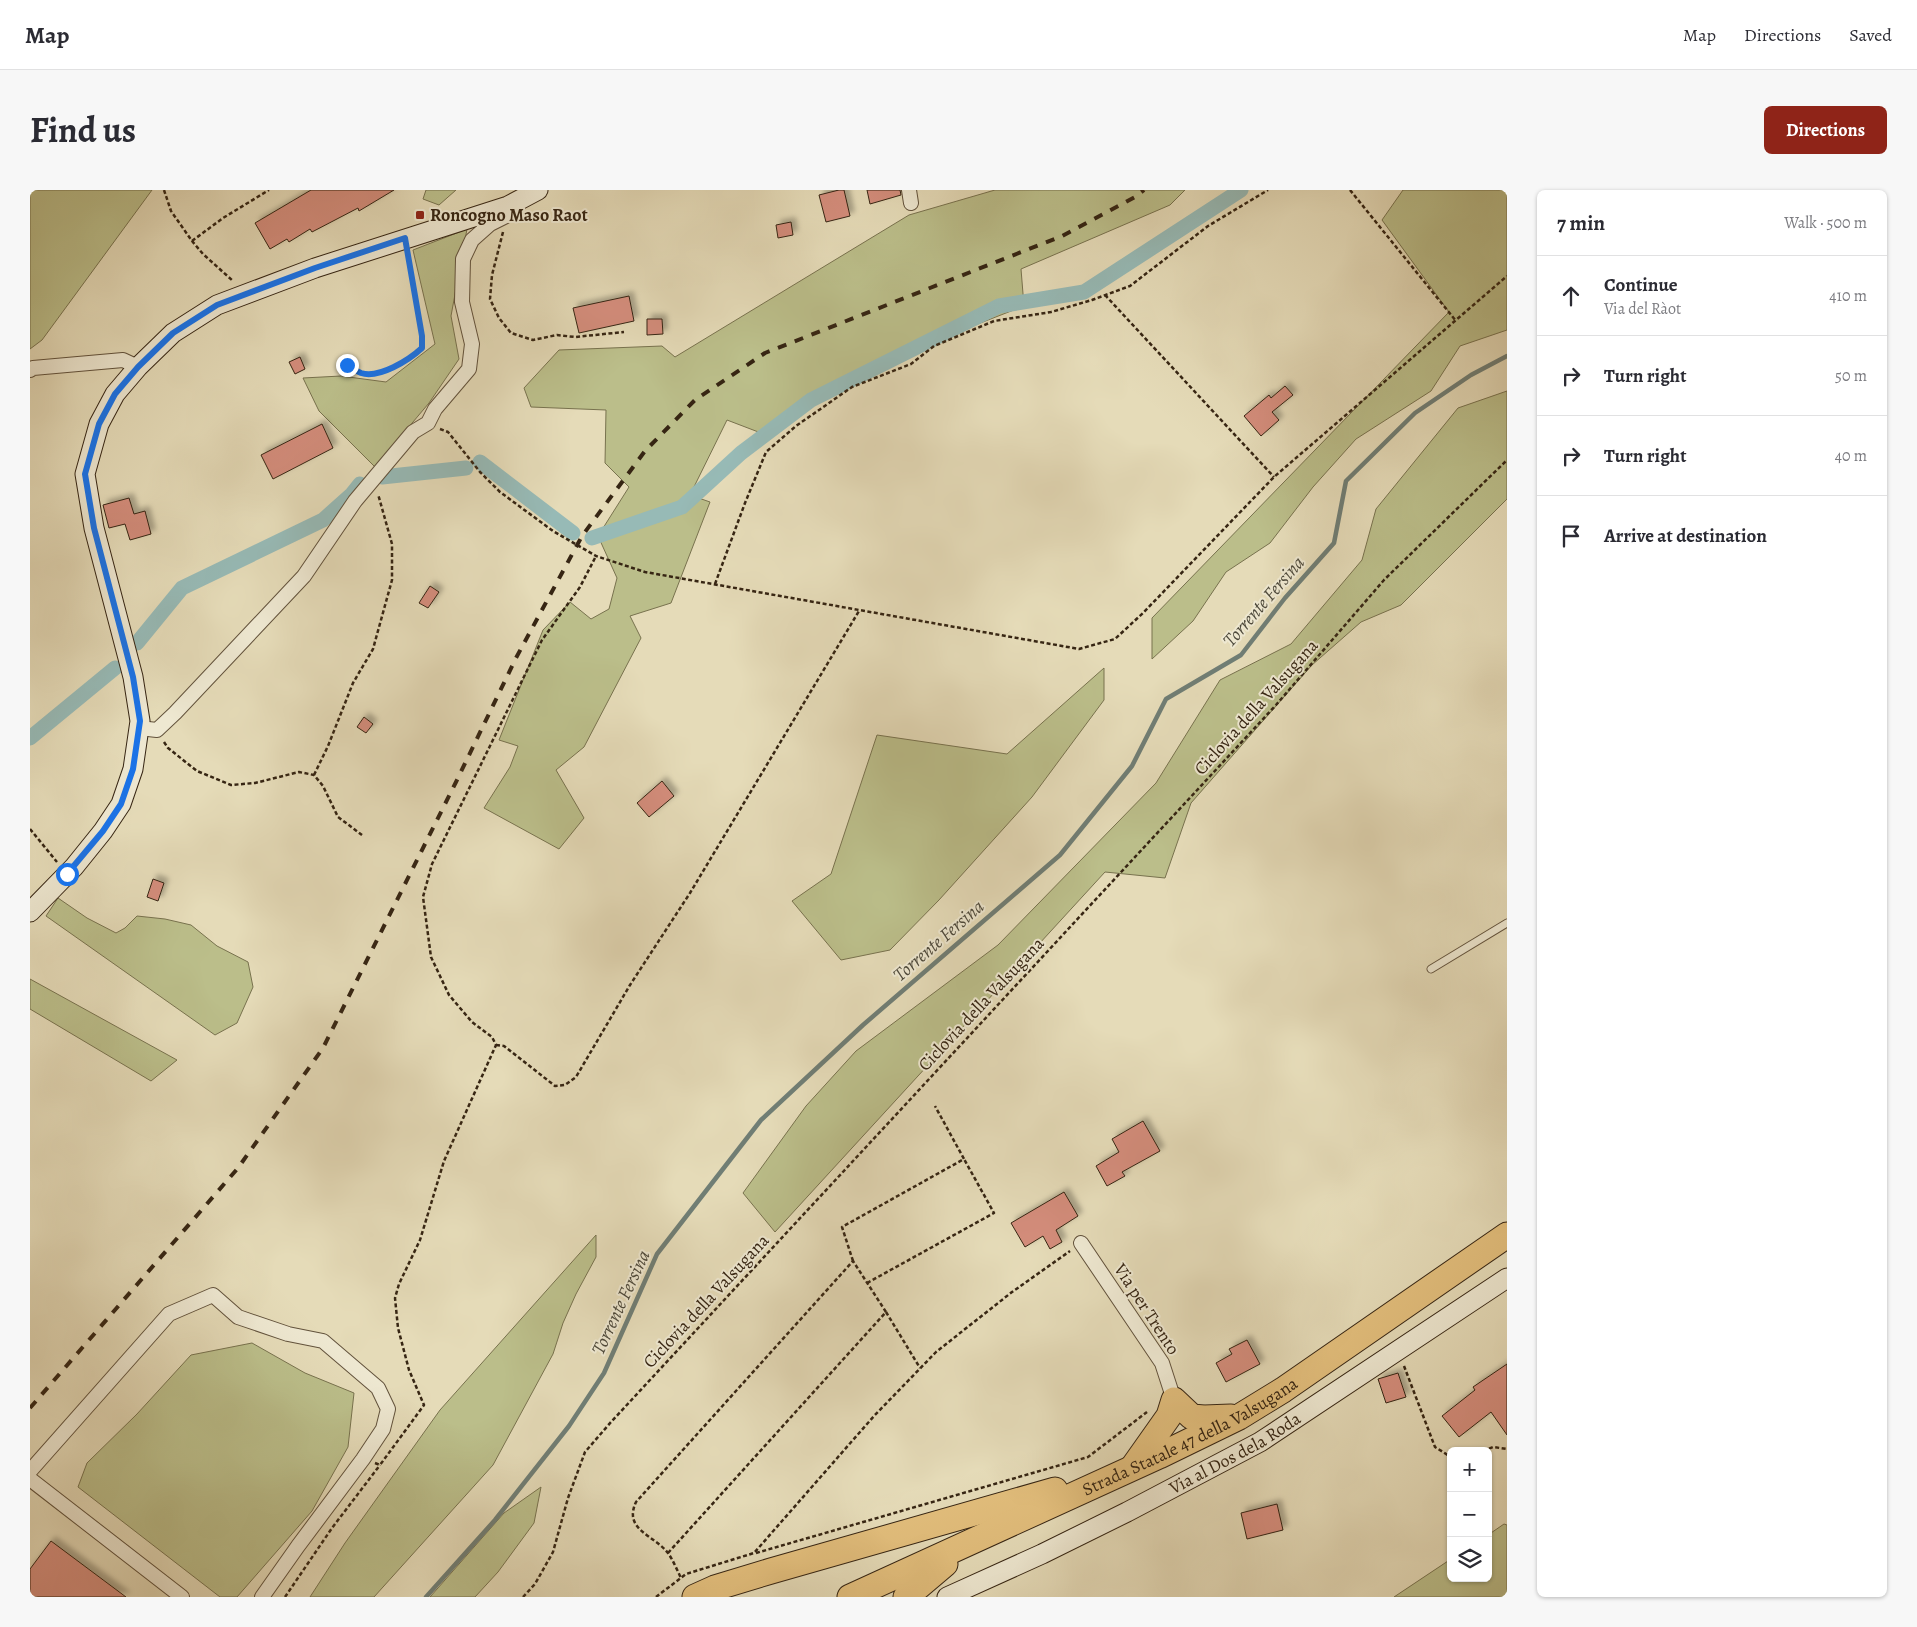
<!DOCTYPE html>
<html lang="en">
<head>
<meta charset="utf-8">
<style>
	:root { --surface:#fff; --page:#f7f7f7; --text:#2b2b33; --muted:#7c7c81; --line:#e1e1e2; --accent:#8f2418 }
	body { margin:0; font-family:Alegreya,serif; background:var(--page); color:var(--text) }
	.controls { position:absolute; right:15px; bottom:15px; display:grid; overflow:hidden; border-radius:8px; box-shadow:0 1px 4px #0004 }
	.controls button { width:45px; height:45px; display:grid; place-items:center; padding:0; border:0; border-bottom:1px solid var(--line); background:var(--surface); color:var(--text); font:25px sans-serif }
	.stop { position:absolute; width:15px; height:15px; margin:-11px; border:4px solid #1a73e8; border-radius:50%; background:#fff }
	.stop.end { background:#1a73e8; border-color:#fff; box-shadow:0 1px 5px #0008 }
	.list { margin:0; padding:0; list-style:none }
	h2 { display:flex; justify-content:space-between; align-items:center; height:65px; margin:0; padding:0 20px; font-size:21px }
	h2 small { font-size:16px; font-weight:400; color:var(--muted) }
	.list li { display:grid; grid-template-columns:32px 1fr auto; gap:15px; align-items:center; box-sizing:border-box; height:80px; padding:0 20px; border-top:1px solid var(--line) }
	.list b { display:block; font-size:19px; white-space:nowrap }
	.list p { margin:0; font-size:16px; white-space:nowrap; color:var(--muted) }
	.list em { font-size:16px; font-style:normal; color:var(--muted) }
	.icon { flex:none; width:28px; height:28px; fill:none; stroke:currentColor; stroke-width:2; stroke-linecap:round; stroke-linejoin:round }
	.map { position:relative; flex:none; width:1477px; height:1407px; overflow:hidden; border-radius:8px }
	header { display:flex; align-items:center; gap:30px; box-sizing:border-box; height:70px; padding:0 25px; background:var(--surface); border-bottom:1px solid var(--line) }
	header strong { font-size:24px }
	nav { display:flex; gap:28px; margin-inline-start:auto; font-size:18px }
	.intro { display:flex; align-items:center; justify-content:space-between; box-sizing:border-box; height:120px; padding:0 30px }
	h1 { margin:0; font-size:35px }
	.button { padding:12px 22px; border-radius:8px; background:var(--accent); color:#fff; font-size:18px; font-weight:700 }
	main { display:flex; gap:30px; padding:0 30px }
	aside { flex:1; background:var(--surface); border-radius:8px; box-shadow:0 1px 4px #0004 }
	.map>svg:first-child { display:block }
	.green { fill:#bbbe8a; stroke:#78724e }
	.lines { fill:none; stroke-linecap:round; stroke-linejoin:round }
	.stream { stroke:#707e75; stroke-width:4.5 }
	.canal { stroke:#97bab6; stroke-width:15 }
	.building { fill:#d48d7c; stroke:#362513; filter:url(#shadow) }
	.lane-casing { stroke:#62523c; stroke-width:9 }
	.street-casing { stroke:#62523c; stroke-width:16 }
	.secondary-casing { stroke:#362513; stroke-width:21 }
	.highway-casing { stroke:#362513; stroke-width:27 }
	.path { stroke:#362513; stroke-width:2.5; stroke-dasharray:4 2.5; stroke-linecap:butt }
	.lane { stroke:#eee8d1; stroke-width:7 }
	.street { stroke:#eee8d1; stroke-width:14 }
	.secondary { stroke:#eee8d1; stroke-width:19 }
	.highway { stroke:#e2be7c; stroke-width:25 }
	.rail { stroke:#362513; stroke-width:4; stroke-dasharray:9 9; stroke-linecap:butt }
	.route { stroke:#1a73e8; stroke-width:6 }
	.poi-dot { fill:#8f2418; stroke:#eee8d1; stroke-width:2 }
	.labels { text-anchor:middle; stroke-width:4; stroke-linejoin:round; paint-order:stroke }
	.poi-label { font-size:18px; font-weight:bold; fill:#362513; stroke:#eee8d1; text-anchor:start }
	.street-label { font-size:18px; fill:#362513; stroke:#eee8d1 }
	.water-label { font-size:19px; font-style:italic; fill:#4e4a3c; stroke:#eee8d1 }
</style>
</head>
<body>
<header>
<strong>Map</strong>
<nav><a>Map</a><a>Directions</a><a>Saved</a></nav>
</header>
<div class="intro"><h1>Find us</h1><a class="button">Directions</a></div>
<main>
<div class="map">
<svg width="1477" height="1407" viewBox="0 0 1477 1407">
	<defs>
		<filter id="shadow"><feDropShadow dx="4.5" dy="-4.5" stdDeviation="2.5" flood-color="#0004"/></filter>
	</defs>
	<rect width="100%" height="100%" fill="#e5dbb8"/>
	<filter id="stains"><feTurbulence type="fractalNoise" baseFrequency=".004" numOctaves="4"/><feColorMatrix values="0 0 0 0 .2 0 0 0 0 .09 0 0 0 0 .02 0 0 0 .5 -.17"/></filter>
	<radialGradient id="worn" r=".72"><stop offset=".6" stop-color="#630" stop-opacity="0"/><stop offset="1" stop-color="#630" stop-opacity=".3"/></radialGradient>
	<g class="green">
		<path d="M0,0H122L12,150L0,159Z"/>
		<path d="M396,0H426L409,15L393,9Z"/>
		<path d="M965,0H1155L1140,15L991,79L994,116L876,162L787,200L731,243L697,230L660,305L680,312L641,413L600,426L611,448L554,557L526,580L554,628L529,659L454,618L480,577L488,556L469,550L513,440L540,412L561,429L579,419L587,388L568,346L599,297L575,273L576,220L501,217L494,198L529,160L632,156L645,167L879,25Z"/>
		<path d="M1373,0H1477V140L1430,156L1401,201L1326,249L1283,297L1240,353L1196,382L1163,431L1122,469V428L1419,122L1352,30Z"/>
		<path d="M437,39L421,126L429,169L399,213L345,277L289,221L273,188L311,186L356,192L405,154L383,60Z"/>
		<path d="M1477,201V309L1371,415L1331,432L1282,475L1161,613L1135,688L1075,682L745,1042L713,1003L776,916L826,861L968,755L1126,593L1190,490L1261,454L1332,370L1346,319L1428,218Z"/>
		<path d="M1074,478V510L1002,607L909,710L860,760L811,770L762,711L801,684L847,545L977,564Z"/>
		<path d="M28,708L57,728L86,743L95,738L107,726L135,729L161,735L187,756L218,772L223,797L207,833L185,845L16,726Z"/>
		<path d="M0,789L147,870L121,891L0,819Z"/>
		<path d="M566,1045V1067L546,1104L533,1133L523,1164L463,1275L344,1407H280L315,1353L410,1220Z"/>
		<path d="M222,1153L275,1183L324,1203L318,1257L282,1321L207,1407H190L48,1297L57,1273L107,1224L161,1165Z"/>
		<path d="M511,1297L504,1333L468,1382L445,1407H400L474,1323Z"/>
		<path d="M1474,1334L1477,1335V1407H1364L1421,1369V1388H1458V1345Z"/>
	</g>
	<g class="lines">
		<path class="stream" d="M396,1407L465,1330L539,1236L574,1183L627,1064L731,930L833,835L1030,665L1102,576L1136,509L1211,465L1255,408L1304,353L1316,291L1385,223L1441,185L1477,166"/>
		<g class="canal">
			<path d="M450,272L543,343"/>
			<path d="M352,287L436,278"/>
			<path d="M562,348L652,317L711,263L781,210L969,116L1054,102L1211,0"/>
			<path d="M107,453L152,398L293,330L322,304L330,294"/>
			<path d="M0,548L85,478"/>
		</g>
	</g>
	<g class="building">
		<path d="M281,0H364L329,21L328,18L282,42L280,39L259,52L257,49L240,59L225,33Z"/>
		<path d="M809,0H814L820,26L796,32L789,5Z"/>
		<path d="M837,0H870L871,5L840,14Z"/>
		<path d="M761,32L763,45L748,48L746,35Z"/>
		<path d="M599,106L604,131L549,143L543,118Z"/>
		<path d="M617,129H632L633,144L617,145Z"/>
		<path d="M270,167L275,179L265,184L259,172Z"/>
		<path d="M1255,196L1263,205L1242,222L1249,230L1231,246L1214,226L1239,205L1241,208Z"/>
		<path d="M292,234L303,258L243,289L231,265Z"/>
		<path d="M99,308L104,324L115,321L121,344L100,350L95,334L79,338L73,315Z"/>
		<path d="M400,396L409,402L398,418L389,413Z"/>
		<path d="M334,527L343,534L336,543L327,537Z"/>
		<path d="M632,591L644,606L619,627L607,613Z"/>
		<path d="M123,689L134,693L128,711L117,707Z"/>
		<path d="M1113,931L1130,961L1092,982L1095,986L1077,996L1066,976L1089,962L1082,949Z"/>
		<path d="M1034,1002L1048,1026L1026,1040L1032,1052L1020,1059L1013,1046L995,1057L981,1033Z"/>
		<path d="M1217,1150L1230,1174L1196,1192L1186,1173L1202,1164L1199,1159Z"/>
		<path d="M1477,1174V1245L1461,1222L1429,1247L1412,1226L1445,1200L1443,1197Z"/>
		<path d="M1368,1183L1376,1207L1356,1213L1348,1189Z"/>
		<path d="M1247,1314L1253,1340L1217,1349L1211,1323Z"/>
		<path d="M21,1351L96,1407H0V1379Z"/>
	</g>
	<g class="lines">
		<g class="lane-casing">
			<path id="lane" d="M1401,779L1477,733"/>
		</g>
		<g class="street-casing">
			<g id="street">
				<path d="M879,0L881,13"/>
				<path d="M0,180L3,178L93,170L108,177"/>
				<path d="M109,538L127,540L145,523L274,386L325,311L383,242L398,233L405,219L439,179L442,154L432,112L433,69L442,50L460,34L476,26"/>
				<path d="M1051,1053L1132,1173L1144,1210"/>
				<path d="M0,1281L139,1124L183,1105L208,1127L258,1144L293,1151L348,1198L358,1219L353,1239L333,1269L268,1356L232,1407"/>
				<path d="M0,1289L152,1407"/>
			</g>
		</g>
		<g class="secondary-casing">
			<g id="secondary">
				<path d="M0,722L44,677L73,641L91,614L103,579L110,531L103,487L64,338L55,284L69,234L85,204L108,177L143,143L187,115L285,78L478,16L508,0"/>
				<path id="s1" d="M917,1407L1012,1364L1097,1322L1230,1252L1477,1088"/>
			</g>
		</g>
		<g class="highway-casing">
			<g id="highway">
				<path d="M1103,1277L1139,1226L1144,1210L1162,1227L1174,1228L1201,1227"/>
				<path d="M665,1407L685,1398L741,1381L1025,1300"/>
				<path id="s2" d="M820,1407L1129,1266L1209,1227L1253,1200L1477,1045"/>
				<path d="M876,1407L915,1374"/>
			</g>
		</g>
		<g class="path">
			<path d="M134,0L141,21L162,51L173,64L203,91"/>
			<path d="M1320,0L1426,131"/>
			<path d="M473,42L462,85L460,109L469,128L481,143L503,150L527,145L545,147L594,142"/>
			<path d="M162,51L193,28L239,0"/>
			<path d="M1075,105L1244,287"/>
			<path d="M317,175C321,178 326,181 331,183C350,189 379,170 392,158V146L378,64"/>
			<path d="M410,239L418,242L450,282L470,302L523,341L566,366L615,382L1049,459L1085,449L1113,423L1244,287L1477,86"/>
			<path d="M685,394L715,313L736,262L766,236L822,197L881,174L904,156L964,131L1021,122L1062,110L1100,96L1178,36L1238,0"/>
			<path d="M134,552L138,558L167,581L201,595L225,593L269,582L284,585L293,596L308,627L332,645"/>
			<path d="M284,585L298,556L323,493L343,459L362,390V354L348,304"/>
			<path d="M0,639L27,672"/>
			<path d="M466,855L474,856L525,896L535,895L546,887L600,795L660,703L829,421"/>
			<path d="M823,1071L812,1037L934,969L905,916"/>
			<path d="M837,1093L964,1023L934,969"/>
			<path d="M856,1122L890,1178"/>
			<path d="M1374,1176L1405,1257L1421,1267"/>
			<path d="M1453,1261L1463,1257L1477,1259"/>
			<path d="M345,1273L350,1275L394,1215L379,1180L368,1138L365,1108L369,1094L390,1050L414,971L466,855L462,847L442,832L419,805L401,767L393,707L402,674L512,450L550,397L566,366"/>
			<path d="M638,1363L856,1122L823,1071L606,1312C593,1340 624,1345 638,1363C643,1370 647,1380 651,1388"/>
			<path d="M726,1363L1058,1267L1117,1222"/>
			<path d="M255,1407L302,1338L350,1275"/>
			<path d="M493,1407L505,1394L523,1362L538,1308L555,1262L581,1232L1246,515L1354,390L1477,270"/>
			<path d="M626,1407L656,1384L724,1363L844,1226L906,1162L982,1102L1040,1061"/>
		</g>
		<use href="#lane" class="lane"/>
		<use href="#street" class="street"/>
		<use href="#secondary" class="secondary"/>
		<use href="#highway" class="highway"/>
		<path class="rail" d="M0,1218L208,978L293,858L426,592L486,468L552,346L615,261L665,210L735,163L1032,46L1105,7L1114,0"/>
	</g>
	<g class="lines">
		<path class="route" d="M37,684L73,641L91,614L103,579L110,531L103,487L64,338L55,284L69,234L85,204L108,177L143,143L187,115L285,78L375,48L392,146V158C379,170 349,189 331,183C326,181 321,178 317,175"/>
	</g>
	<rect class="poi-dot" x="385" y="20" width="10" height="10" rx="2.5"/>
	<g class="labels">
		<g class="poi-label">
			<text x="400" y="31">Roncogno Maso Raot</text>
		</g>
		<g class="street-label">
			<text transform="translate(1226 517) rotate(-48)" y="6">Ciclovia della Valsugana</text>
			<text transform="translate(951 814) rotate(-47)" y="6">Ciclovia della Valsugana</text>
			<text transform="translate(676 1111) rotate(-47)" y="6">Ciclovia della Valsugana</text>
			<text transform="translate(1117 1119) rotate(57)" y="6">Via per Trento</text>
			<text dy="6" stroke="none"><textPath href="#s2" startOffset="376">Strada Statale 47 della Valsugana</textPath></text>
			<text dy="6" stroke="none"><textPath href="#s1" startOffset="322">Via al Dos dela Roda</textPath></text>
		</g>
		<g class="water-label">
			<text transform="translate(1233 411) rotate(-49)" y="7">Torrente Fersina</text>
			<text transform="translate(908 750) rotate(-41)" y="7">Torrente Fersina</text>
			<text transform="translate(590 1112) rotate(-65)" y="7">Torrente Fersina</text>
		</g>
	</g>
	<rect width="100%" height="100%" filter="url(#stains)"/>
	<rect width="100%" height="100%" fill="url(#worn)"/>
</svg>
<div class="controls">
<button>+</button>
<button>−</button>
<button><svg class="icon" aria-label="layers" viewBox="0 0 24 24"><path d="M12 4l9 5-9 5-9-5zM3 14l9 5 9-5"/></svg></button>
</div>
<div class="stop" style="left:37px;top:684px"></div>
<div class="stop end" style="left:317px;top:175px"></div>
</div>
<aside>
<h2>7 min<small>Walk · 500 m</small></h2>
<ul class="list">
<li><svg class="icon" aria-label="ahead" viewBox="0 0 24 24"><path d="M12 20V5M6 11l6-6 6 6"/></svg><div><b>Continue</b><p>Via del Ràot</p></div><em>410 m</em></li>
<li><svg class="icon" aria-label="right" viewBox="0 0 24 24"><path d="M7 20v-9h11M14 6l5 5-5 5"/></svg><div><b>Turn right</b></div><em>50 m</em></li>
<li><svg class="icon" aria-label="right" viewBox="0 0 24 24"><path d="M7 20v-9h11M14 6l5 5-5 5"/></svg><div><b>Turn right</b></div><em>40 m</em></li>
<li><svg class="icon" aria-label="arrive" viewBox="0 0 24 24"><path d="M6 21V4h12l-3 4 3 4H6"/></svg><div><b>Arrive at destination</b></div></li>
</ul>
</aside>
</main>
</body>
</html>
